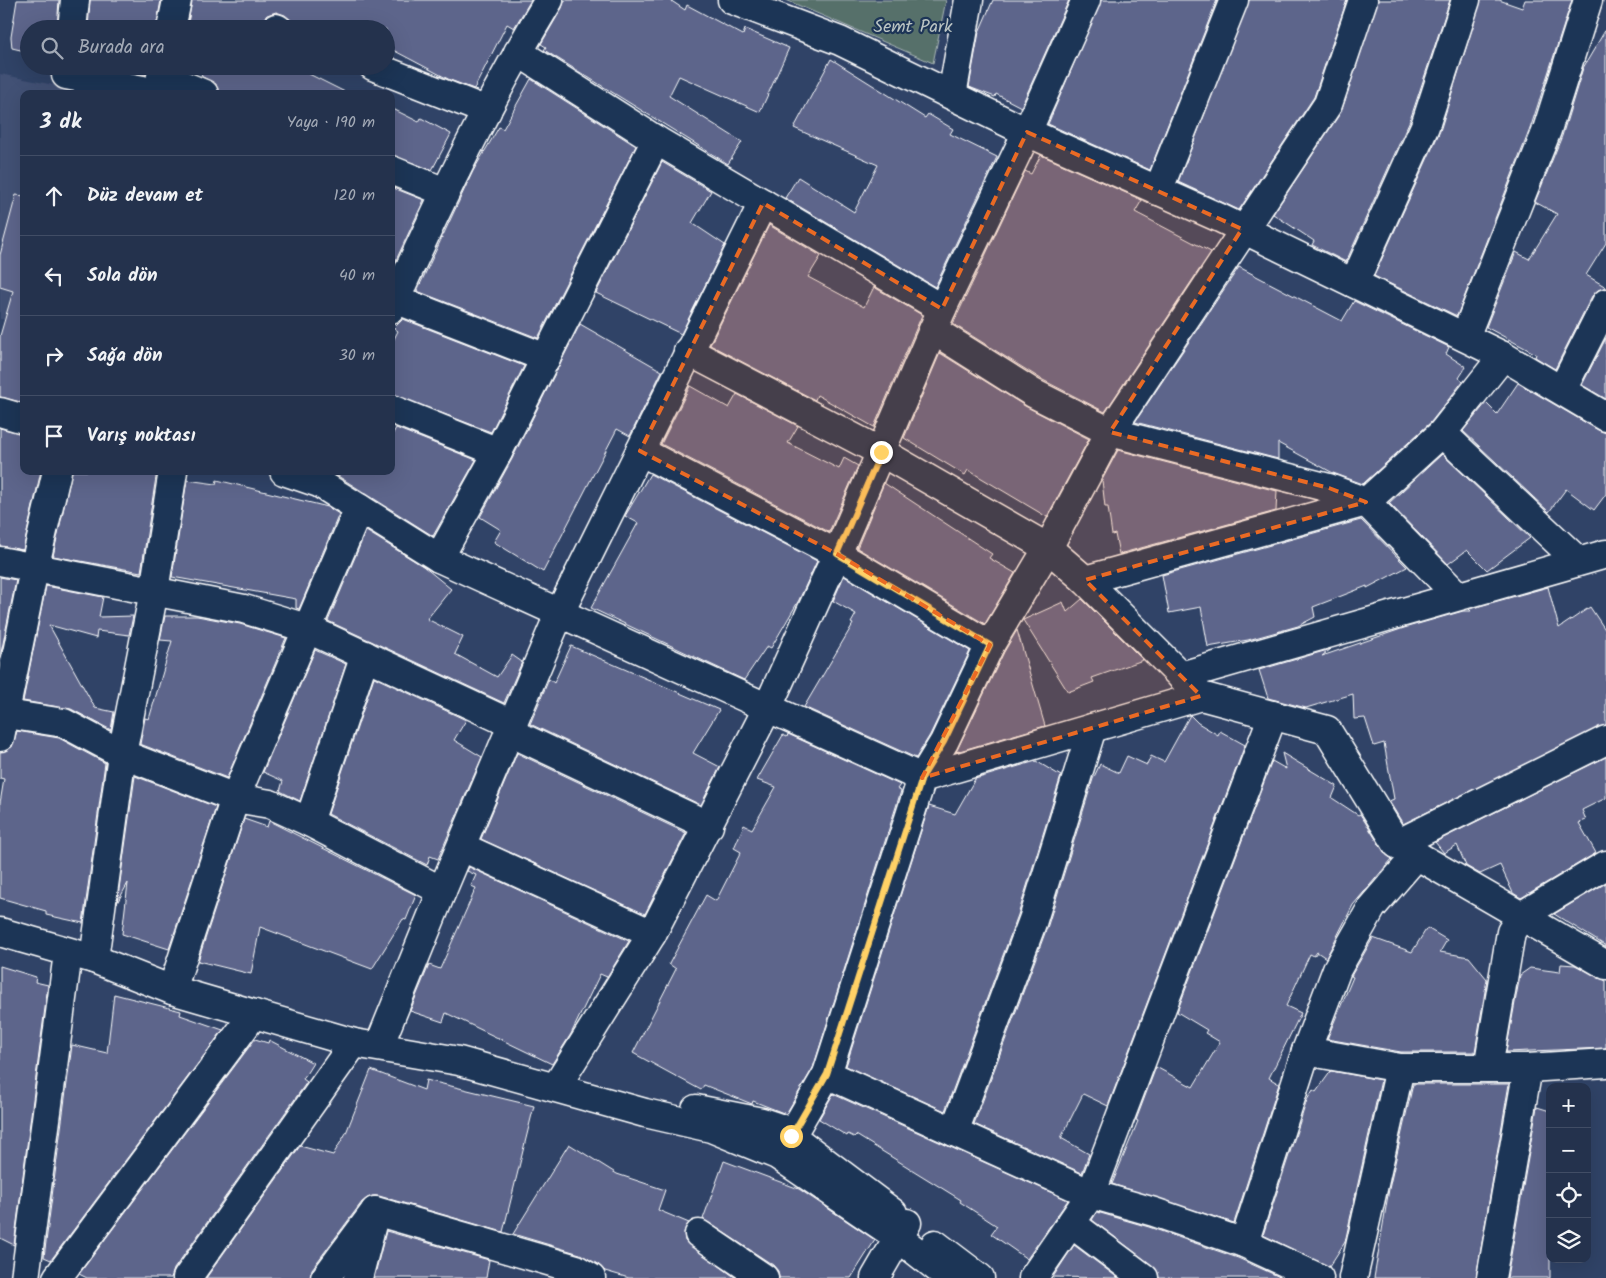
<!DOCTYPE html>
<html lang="tr">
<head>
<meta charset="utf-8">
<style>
	:root { --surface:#24324d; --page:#2c3a54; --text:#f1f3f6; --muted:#a3aab6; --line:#414d65 }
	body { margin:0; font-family:Kalam,sans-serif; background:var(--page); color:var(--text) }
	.controls { position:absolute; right:15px; bottom:15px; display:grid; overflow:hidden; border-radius:10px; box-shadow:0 5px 20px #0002 }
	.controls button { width:45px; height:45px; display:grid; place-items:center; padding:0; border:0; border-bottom:1px solid var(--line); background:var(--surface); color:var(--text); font:25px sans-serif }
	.stop { position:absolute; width:15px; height:15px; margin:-11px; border:4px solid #ffd166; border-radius:50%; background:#fff }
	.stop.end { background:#ffd166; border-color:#fff; box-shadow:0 1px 5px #0008 }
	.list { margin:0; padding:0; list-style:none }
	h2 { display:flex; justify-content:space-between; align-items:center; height:65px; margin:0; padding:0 20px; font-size:21px }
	h2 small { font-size:16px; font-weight:400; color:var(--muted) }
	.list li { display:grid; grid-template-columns:32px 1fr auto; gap:15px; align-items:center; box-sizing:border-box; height:80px; padding:0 20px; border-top:1px solid var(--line) }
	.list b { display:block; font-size:19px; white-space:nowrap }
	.list em { font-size:16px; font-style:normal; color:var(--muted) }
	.icon { flex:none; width:28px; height:28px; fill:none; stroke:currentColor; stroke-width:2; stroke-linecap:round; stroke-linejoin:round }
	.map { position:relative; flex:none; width:1606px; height:1278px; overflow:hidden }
	.search { position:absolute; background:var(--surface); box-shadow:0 5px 20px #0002; left:20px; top:20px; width:375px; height:55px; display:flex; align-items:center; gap:12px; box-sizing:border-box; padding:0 18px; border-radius:28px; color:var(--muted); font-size:19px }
	.panel { position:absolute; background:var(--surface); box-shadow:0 5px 20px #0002; left:20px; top:90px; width:375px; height:385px; border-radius:10px }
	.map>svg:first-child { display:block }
	.built { fill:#425175 }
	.green { fill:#566f6b; stroke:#aab7b5 }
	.building { fill:#5d658b; stroke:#fff }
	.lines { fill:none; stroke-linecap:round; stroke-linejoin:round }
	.minor-casing { stroke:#fff; stroke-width:31 }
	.major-casing { stroke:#fff; stroke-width:31 }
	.minor { stroke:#1d3557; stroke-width:28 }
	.major { stroke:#1d3557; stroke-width:28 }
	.route { stroke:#ffd166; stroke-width:6 }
	.marked { fill:#ea6a24; fill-opacity:0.2; stroke:#ea6a24; stroke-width:4; stroke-dasharray:10 6; stroke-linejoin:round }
	.labels { text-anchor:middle; stroke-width:4.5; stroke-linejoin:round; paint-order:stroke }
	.park-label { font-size:18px; fill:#bbc5c4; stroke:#1d3557 }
</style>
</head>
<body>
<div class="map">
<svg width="1606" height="1278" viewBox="0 0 1606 1278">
	<rect width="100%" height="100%" fill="#304367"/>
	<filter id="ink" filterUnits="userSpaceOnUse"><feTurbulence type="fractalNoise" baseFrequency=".02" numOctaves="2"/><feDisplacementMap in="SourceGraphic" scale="10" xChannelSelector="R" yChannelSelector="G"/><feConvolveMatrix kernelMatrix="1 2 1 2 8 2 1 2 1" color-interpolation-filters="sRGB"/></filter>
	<g filter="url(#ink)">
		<path class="built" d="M0,74L98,94H24V323L0,319Z"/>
		<path class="green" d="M786,0H946L933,63Z"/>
		<g class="building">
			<path d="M17,0H59L57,29H29V52L12,48L11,37Z"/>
			<path d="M90,0H161L156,29H88Z"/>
			<path d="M192,0H531L514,28L507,24L474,89L450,80L391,49V40L386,37V29H294L291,20L285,15L276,12L267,15L262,21L260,29H187Z"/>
			<path d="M565,0H670L685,10L687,5L743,35L745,29L789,48L760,112L679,76L669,96L742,142L728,164L544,50L546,47L541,44L562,8Z"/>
			<path d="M993,0H1069L1021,107L996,94L995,97L969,87L979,32Z"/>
			<path d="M1101,0H1217L1150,170L1048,124Z"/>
			<path d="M1249,0H1347L1314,97L1239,210L1178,182Z"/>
			<path d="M1378,0H1450L1410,120L1346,262L1312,245L1314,241L1273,214L1341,112Z"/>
			<path d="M1481,0H1499L1522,8L1525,0H1572L1530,129L1457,316L1374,276L1440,131Z"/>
			<path d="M1606,29V243L1586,275L1606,287L1598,290L1592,296L1555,369L1535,357L1536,354L1486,327L1516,252L1529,259L1557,214L1535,202L1562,136L1583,68Z"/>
			<path d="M831,59L925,118L928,114L953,129L950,134L997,157L935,287L785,198L798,177L854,212L878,165L794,128Z"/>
			<path d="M103,66H149L146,75Z"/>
			<path d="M204,66H293L349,94H219L216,84L201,76Z"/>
			<path d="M531,79L636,146L538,338L417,291L473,171L499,127L503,129Z"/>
			<path d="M391,108L419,122L421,118L451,134L432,170L391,155Z"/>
			<path d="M1041,155L1142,200L1135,212L1211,252L1105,412L1041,379L953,324L1025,171L1031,174Z"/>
			<path d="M662,162L711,191L692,223L725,245L681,334L596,293Z"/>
			<path d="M391,187L424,200L391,271Z"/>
			<path d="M16,195L24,196V403L0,397V336L13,291L0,287V255Z"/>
			<path d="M769,225L821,256L808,277L864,307L874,287L922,315L874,427L817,395L815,400L710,345Z"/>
			<path d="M1239,267L1342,321L1354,301L1449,347L1446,354L1466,367L1459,378L1463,381L1431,422L1363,484L1333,473L1278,443V459L1135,422Z"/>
			<path d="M403,319L524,366L491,432L391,394V345L398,331L394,328Z"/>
			<path d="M580,324L662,371L630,436L617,429L543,572L494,542L501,530L480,517L512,459Z"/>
			<path d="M1606,338V399L1582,385Z"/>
			<path d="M940,353L1025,406L1089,439L1047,517L968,470L965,475L904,438Z"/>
			<path d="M1518,383L1598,430L1606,433V494L1594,510L1566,489L1549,512L1463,431L1486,403L1497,414Z"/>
			<path d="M690,386L729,408L737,394L798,426L788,443L839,469L844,458L858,466L829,532L661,444Z"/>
			<path d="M0,428L24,434V471H41L23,550L0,546Z"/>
			<path d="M396,428L476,460L433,536L330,471H391V437Z"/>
			<path d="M1118,450L1277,491L1276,511L1119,554L1115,534L1112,535L1108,507H1105L1102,480Z"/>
			<path d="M1442,454L1530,538L1487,570L1467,550L1448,564L1389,503Z"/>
			<path d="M72,471H157L141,572L53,556Z"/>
			<path d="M650,474L817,561L799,600L771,648L767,646L744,680L591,608L638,523L625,516Z"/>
			<path d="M187,480L216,484L217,480L328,507L339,514L299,609L296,608V599L172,577Z"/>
			<path d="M884,483L992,554L989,558L1015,573L985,624L857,548Z"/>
			<path d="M1361,520L1407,567L1367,588V586L1313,607L1315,617L1298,626L1248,640L1208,647L1201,607L1169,613L1162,575Z"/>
			<path d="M366,531L423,566L451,589L427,619L463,637L455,654L497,677L512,655L522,662L504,703L328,621Z"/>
			<path d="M844,576L970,651L930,735L916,758L804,707L853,624L851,623L856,614L833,601Z"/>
			<path d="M0,577L16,580L0,658Z"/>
			<path d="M46,586L103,597L99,617L133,616L129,635L97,631L96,638L49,625L95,708L114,712L111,730L71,709L23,701Z"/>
			<path d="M1548,587L1559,628L1590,607L1606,631V725L1403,824L1389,801L1394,799L1384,743L1374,746L1365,718L1354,719L1353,694L1306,708L1268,698L1259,670L1331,649L1322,656L1404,628L1463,611H1471L1469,609Z"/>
			<path d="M1082,599L1143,660L1092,678L1094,682L1068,692L1023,620L1063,602L1067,612Z"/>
			<path d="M165,616H197L240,624L286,638L227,778L140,744L145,718L149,719L172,641L160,640Z"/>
			<path d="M1017,630L1045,726L956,752L1004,652Z"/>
			<path d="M571,646L719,710L693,753L720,767L701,805L530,724L549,679L554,683Z"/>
			<path d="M315,650L346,664L300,801L280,791L283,781L263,772Z"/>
			<path d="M374,677L466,720L454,740L482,757L438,859L430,856L427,865L328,814Z"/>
			<path d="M1190,715L1198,723L1218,735L1220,731L1245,745L1108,1106L1083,1094L1061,1138L1089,1154L1082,1173L974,1124L1048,925L1093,779L1100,764L1119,773L1127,756L1147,765L1151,756L1164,762Z"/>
			<path d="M17,731L59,738L105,763L83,923L46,915V911L0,898V803L4,779L0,778V752L12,747Z"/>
			<path d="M788,734L900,785L897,789L901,791L813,1068L786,1114L753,1101L752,1104L704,1085L701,1090L633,1053L676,969L669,964L706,895L716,901L741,852L734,848L744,825L752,829L776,787L757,780L783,735L787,737Z"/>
			<path d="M517,753L686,833L645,914L481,839Z"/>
			<path d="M1282,753L1337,786L1332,798L1358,815L1360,814L1384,852L1392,859L1353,905L1326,958L1317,952L1314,956L1310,954L1286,1006L1301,1013L1269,1078L1279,1084L1234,1223L1112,1184L1138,1121L1136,1120L1156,1067L1193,1087L1220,1042L1205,1033L1207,1030L1177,1012L1272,761L1286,769Z"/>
			<path d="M1606,757V798L1582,810L1586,820L1579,823L1596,853L1521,898L1513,893L1500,865L1480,874L1466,866L1457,845L1444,853L1435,842Z"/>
			<path d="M1036,761L1061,776L1018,915L945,1111L846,1066L929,806L955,814L975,779Z"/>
			<path d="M135,776L216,807L169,949L122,934L128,883L117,903Z"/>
			<path d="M244,819L267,827L269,821L416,895L406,920L403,919L372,969L260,927L251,974L198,961Z"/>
			<path d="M469,867L629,941L607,977L600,974L571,1034L552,1064L446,1013L443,1022L410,1011L429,965L440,969L476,888L471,886L476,875L467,871Z"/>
			<path d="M1606,883V946L1554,914Z"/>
			<path d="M1427,928L1447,940L1440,952L1469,957L1487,979L1475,1052H1401L1327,1039L1353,977L1351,976L1373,938L1412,952Z"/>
			<path d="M1561,964L1575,965L1606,981V1048L1506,1052L1520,975L1530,968L1560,972Z"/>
			<path d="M0,966L36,977L35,982L48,985L14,1245L0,1238Z"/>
			<path d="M114,994L181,1011L180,1015L223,1030L51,1260L44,1257L72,1045L107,1053Z"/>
			<path d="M255,1039L268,1043L269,1040L313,1063L303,1079L307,1082L174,1269L171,1278H87L79,1274Z"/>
			<path d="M371,1070L424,1090L426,1080L534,1106L503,1232L379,1196H372L362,1202L312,1269L310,1278H206L300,1146L333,1155L346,1133Z"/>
			<path d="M1331,1071L1381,1080L1345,1242L1329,1267L1263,1235L1307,1100L1313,1090L1316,1092Z"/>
			<path d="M1413,1084H1509L1476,1278H1374L1389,1189Z"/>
			<path d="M833,1094L948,1146L1068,1200L1027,1259L991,1234L997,1226L960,1202L961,1200L856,1135L854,1137L848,1134L847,1136L819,1119Z"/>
			<path d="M1537,1107L1550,1111V1278H1507Z"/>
			<path d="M569,1144L617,1174L665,1190L658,1210L689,1223L684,1232L685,1241L736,1278H629L605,1271L599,1265L580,1254L513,1234Z"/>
			<path d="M724,1161L799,1189L875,1240L851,1278H779L778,1271L773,1265L703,1219Z"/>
			<path d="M1097,1212L1149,1227L1238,1258L1282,1278H1159L1153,1266L1092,1220Z"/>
			<path d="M386,1231L489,1260L486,1278H374Z"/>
			<path d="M1074,1245L1118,1278L1053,1277Z"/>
		</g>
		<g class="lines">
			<g class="minor-casing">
				<g id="minor">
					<path d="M732,0L840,41L1027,132L1220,218L1503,356L1606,417"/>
					<path d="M276,28L278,29"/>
					<path d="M72,29L75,0"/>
					<path d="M171,29L177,0"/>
					<path d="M518,52L656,140L942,309"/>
					<path d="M67,66L66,75L158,93"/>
					<path d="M373,66L487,111"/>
					<path d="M161,76L204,94"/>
					<path d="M952,95L969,0"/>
					<path d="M391,170L445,192"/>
					<path d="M1158,191L1234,0"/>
					<path d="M1354,283L1425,126L1466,0"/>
					<path d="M395,299L546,358"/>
					<path d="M391,309C439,203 489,99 549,0"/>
					<path d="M933,330L1033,393L1110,432L1329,488L1366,502L1457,595"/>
					<path d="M1465,337L1547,130L1588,0"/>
					<path d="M688,351L881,452L1048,548L1085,580L1201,696L1327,730L1397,844L1606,965"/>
					<path d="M1562,390L1606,303"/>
					<path d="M391,409L498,452"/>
					<path d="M0,412L24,419"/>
					<path d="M1442,433L1578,561"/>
					<path d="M640,451L837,554L990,645"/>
					<path d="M284,471L319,483L439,558L922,778L1201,696"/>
					<path d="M439,558L498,452L656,140"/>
					<path d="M0,561L244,609L306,628L512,724"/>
					<path d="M1085,580L1366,502L1442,433L1503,356"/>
					<path d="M1181,676L1606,554"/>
					<path d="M0,713L64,723L122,754L235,798L270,804L309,822L442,891"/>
					<path d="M510,732L709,826"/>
					<path d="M0,737L34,569L57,471"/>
					<path d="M309,822L365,655"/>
					<path d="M1397,844L1606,740"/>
					<path d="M462,847L652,934"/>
					<path d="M94,959L122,754L154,591L173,471"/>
					<path d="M172,990L235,798L359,508"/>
					<path d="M379,1046L442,891L560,612L763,203"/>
					<path d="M1306,1051L1400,1068H1528L1606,1063"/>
					<path d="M1488,1068L1511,932L1521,916L1606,865"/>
					<path d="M827,1074L1091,1194L1154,1212L1244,1243L1319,1278"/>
					<path d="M556,1087L652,934L767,709L837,554L942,309L1027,132L1086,0"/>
					<path d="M954,1132L1033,920L1092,728"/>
					<path d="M791,1136L827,1074L922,778L944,742L990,645L1048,548L1110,432L1328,104L1363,0"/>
					<path d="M375,1211L576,1269L591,1278"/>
					<path d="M1072,1224L1144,1278"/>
					<path d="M699,1234L764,1278"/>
					<path d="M1244,1243L1306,1051L1337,969L1372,907L1417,855"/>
					<path d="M25,1278L68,953"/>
					<path d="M57,1278L254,1014"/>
					<path d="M187,1278L354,1043"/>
					<path d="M325,1278L375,1211"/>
					<path d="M358,1278L372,1224"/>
					<path d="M875,1278L907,1223"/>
					<path d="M1033,1278L1091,1194L1273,715"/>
					<path d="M1353,1278L1400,1068"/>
					<path d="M1491,1278L1528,1068"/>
				</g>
			</g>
			<g class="major-casing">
				<g id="major">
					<path d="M0,932L94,959L172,990L354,1043L459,1061L645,1113L711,1128L777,1155L899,1238L950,1278"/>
					<path d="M696,1109L762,1122L780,1128L893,1213"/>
					<path d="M935,1244L980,1278"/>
				</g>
			</g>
			<use href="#minor" class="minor"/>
			<use href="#major" class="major"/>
		</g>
	</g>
	<g class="lines" filter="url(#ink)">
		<path class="route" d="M791,1136L827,1074L922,778L944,742L990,645L837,554L881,452"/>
	</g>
	<path class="marked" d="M1027,132L1242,229L1110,432L1329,488L1366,502L1085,580L1201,696L922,778L990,645L837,554L640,451L763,203L942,309Z"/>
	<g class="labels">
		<g class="park-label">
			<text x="913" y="32">Semt Park</text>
		</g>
	</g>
</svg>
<div class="controls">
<button>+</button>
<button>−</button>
<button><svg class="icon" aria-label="locate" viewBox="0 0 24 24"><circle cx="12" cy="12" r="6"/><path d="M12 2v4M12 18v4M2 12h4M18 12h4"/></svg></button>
<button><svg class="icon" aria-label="layers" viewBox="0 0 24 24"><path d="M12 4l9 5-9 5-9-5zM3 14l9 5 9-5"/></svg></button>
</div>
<div class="stop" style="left:791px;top:1136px"></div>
<div class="stop end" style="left:881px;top:452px"></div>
<div class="search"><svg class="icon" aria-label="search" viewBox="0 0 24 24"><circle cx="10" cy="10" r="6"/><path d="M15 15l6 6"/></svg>Burada ara</div>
<section class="panel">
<h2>3 dk<small>Yaya · 190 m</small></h2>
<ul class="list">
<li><svg class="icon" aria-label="ahead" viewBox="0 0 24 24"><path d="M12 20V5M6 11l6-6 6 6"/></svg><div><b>Düz devam et</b></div><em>120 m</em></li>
<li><svg class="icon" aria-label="left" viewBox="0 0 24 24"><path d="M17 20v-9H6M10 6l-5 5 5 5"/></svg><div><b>Sola dön</b></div><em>40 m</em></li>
<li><svg class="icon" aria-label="right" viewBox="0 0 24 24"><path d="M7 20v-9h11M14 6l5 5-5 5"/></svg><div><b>Sağa dön</b></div><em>30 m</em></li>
<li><svg class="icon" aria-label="arrive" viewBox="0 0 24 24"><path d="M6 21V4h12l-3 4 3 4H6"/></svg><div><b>Varış noktası</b></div></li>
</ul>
</section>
</div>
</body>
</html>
